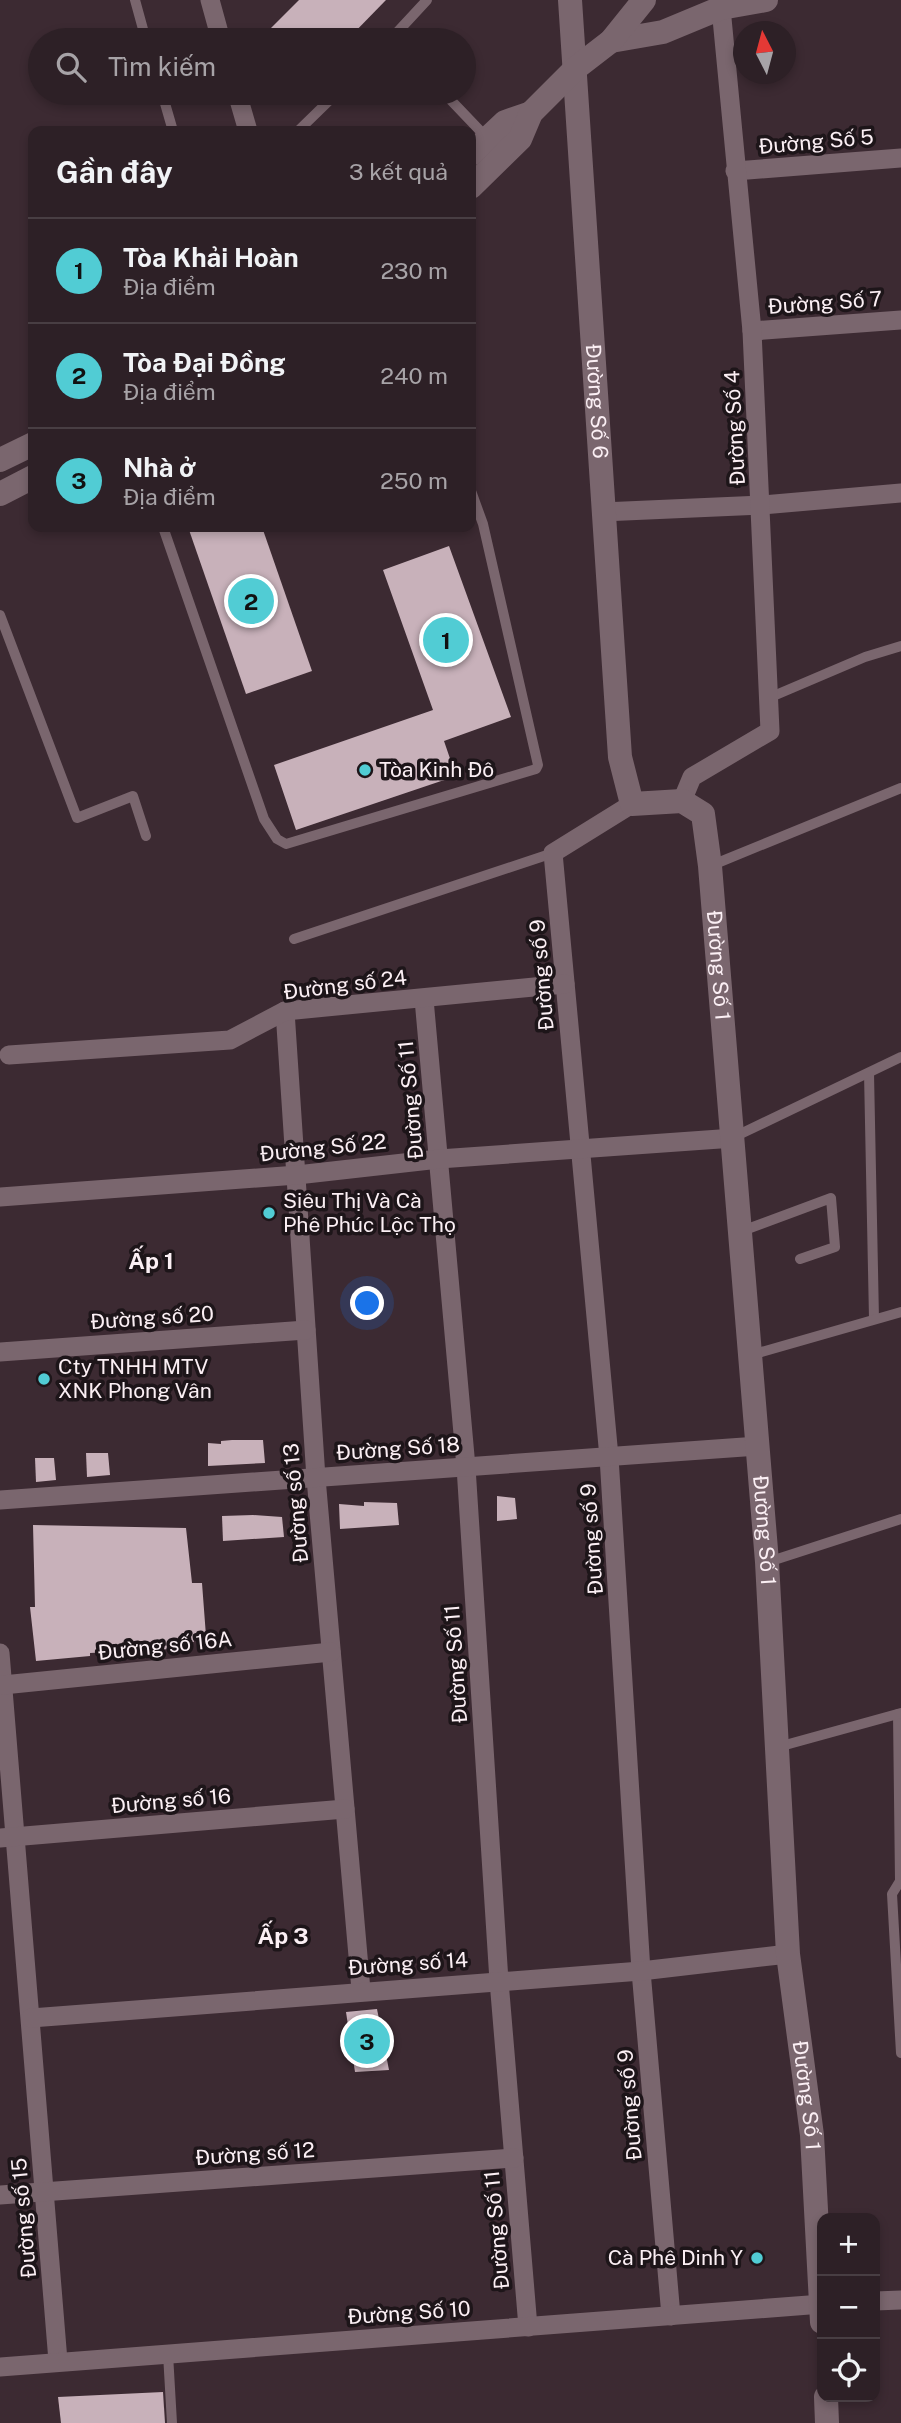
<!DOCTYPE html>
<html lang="vi">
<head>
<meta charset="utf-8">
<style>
	:root { --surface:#2d2026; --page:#392d32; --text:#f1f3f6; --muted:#a7a3a7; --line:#483e43; --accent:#51ccd4 }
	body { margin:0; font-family:"Public Sans",sans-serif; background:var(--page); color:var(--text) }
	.controls { position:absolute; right:21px; bottom:21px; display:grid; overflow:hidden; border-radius:14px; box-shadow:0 4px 10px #0003 }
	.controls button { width:63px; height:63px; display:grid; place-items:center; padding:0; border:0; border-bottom:2px solid var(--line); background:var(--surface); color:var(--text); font:35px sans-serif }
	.compass { position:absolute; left:733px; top:21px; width:63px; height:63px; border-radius:50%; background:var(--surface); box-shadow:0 4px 10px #0003; rotate:354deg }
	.you { position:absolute; left:368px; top:1304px; width:24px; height:24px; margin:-18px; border:5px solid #fff; border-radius:50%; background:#1a73e8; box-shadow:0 0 0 10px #1a73e833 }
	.badge { display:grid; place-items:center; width:46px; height:46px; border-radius:50%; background:var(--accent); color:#111; font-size:23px; font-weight:700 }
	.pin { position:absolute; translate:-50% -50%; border:4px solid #fff; box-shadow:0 2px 7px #0006 }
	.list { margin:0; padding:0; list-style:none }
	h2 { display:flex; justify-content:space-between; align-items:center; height:91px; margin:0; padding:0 28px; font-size:30px }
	h2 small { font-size:23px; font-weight:400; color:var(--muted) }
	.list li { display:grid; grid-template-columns:46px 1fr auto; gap:21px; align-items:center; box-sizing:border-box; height:105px; padding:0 28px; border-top:2px solid var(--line) }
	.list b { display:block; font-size:26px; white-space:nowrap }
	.list p { margin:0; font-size:23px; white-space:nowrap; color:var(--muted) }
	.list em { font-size:23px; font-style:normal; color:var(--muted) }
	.icon { flex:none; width:38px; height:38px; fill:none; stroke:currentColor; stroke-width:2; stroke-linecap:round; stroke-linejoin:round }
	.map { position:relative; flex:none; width:901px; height:2423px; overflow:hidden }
	.search { position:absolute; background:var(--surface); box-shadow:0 4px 10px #0003; left:28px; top:28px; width:448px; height:77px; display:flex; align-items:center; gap:18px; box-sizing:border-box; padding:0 24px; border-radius:38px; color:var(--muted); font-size:26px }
	.panel { position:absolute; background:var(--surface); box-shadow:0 4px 10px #0003; left:28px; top:126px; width:448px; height:406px; border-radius:14px }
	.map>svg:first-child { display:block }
	.building { fill:#c8b1ba }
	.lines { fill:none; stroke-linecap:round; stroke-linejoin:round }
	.service { stroke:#7a666e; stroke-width:10 }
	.minor { stroke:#7a666e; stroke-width:19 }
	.tertiary { stroke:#7a666e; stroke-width:24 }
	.poi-dot { fill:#51ccd4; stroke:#1d1519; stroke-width:2.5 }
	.labels { text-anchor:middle; stroke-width:7; stroke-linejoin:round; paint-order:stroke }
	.street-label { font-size:21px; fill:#fbeff4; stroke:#1d1519 }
	.poi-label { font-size:21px; fill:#fbeff4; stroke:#1d1519; text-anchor:start }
	.neighbourhood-label { font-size:23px; font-weight:bold; fill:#fbeff4; stroke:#1d1519 }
</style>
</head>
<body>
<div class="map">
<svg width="901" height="2423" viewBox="0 0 901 2423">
	<rect width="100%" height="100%" fill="#3c2a32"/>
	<g class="building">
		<path d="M299,0H386L347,40H259Z"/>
		<path d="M188,527H262L312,671L246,694Z"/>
		<path d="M449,546L511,717L444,741L456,776L296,830L274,765L433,710L383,570Z"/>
		<path d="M232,1440H263L265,1463L208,1466V1443L221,1444V1441Z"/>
		<path d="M86,1453H108L110,1475L87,1477Z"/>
		<path d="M35,1458H54L56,1480L36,1482Z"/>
		<path d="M497,1496L515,1498L517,1519L497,1521Z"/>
		<path d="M364,1502L397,1503L399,1525L340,1529L339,1504L364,1506Z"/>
		<path d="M253,1515L282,1517L284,1537L223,1541L222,1516Z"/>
		<path d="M33,1525L186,1528L192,1583H202L206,1636L193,1637L194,1642L171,1644V1649L90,1653V1656L36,1661L30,1607H35Z"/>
		<path d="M377,2009L389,2070L355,2072L346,2012Z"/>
		<path d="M163,2392L165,2423H61L58,2397Z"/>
	</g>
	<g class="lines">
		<g class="service">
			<path d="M135,0L146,40"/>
			<path d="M390,40L427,0"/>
			<path d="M162,93L173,131"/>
			<path d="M444,93L487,138"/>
			<path d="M298,131L337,93"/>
			<path d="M163,527L264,819L277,839L286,844L536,769L538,765L483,524L471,491"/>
			<path d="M0,615L77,818L133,796L146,836"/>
			<path d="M771,697L865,657L901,646"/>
			<path d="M710,866L901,788"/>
			<path d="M294,939L553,853"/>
			<path d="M869,1073L874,1319"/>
			<path d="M734,1137L901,1057"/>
			<path d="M742,1231L831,1198L835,1247L800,1259"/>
			<path d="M751,1355L901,1312"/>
			<path d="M768,1562L901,1519"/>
			<path d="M898,1714L900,1881L892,1894L901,2053"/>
			<path d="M778,1747L901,1713"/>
			<path d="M168,2354L172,2423"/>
		</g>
		<g class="minor">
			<path d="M210,0L221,40"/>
			<path d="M237,93L248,131"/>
			<path d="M735,171L901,158"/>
			<path d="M752,331L901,320"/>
			<path d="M602,512L762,505L901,493"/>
			<path d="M682,801L692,777L770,731L752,331L721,8"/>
			<path d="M632,804L553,853L609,1457L641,1971L671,2316"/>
			<path d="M424,999L466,1467L499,1981L528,2327"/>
			<path d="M285,1011L316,1478L361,1990"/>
			<path d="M9,1055L230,1040L285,1011L565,984"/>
			<path d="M0,1197L297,1175L439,1159L734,1138"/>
			<path d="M0,1352L306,1330"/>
			<path d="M0,1500L758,1446"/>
			<path d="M0,1653L58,2361"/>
			<path d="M3,1685L331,1652"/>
			<path d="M0,1838L345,1809"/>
			<path d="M31,2018L641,1971L788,1954"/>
			<path d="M0,2195L514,2158"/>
			<path d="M875,2301L901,2300"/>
			<path d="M0,2367L822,2304"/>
		</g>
		<g class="tertiary">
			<path id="s1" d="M570,0L620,757L632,804L682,801L703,814L710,866L767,1562L788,1954L812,2135L822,2322"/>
			<path d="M611,41L663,32L721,8L766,0"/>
			<path d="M471,154L505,122L531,113"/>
			<path d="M471,187L520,139L531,113L576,68L611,41L644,0"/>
			<path d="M0,460L33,444"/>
			<path d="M0,494L33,477"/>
			<path d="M826,2397L827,2423"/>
		</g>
	</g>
	<g class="poi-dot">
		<circle cx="365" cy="770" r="7"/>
		<circle cx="269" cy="1213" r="7"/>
		<circle cx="44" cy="1379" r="7"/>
		<circle cx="757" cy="2258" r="7"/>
	</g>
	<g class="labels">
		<g class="street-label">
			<text transform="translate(816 142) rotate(-5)" y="7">Đường Số 5</text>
			<text transform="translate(825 303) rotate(-4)" y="7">Đường Số 7</text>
			<text dy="7" stroke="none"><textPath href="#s1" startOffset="402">Đường Số 6</textPath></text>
			<text transform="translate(735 428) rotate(-93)" y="7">Đường Số 4</text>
			<text dy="7" stroke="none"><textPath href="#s1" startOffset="1034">Đường Số 1</textPath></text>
			<text transform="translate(542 975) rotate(-95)" y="7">Đường số 9</text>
			<text transform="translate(345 985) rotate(-7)" y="7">Đường số 24</text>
			<text transform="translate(411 1100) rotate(-95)" y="7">Đường Số 11</text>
			<text transform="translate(323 1148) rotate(-6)" y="7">Đường Số 22</text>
			<text transform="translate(152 1318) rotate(-4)" y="7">Đường số 20</text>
			<text transform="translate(398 1449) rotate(-4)" y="7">Đường Số 18</text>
			<text transform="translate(296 1503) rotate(-95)" y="7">Đường số 13</text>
			<text dy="7" stroke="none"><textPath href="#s1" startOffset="1601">Đường Số 1</textPath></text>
			<text transform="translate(592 1539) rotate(-94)" y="7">Đường số 9</text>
			<text transform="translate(165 1646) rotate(-6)" y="7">Đường số 16A</text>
			<text transform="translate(456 1664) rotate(-94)" y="7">Đường Số 11</text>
			<text transform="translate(171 1801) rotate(-5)" y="7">Đường số 16</text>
			<text transform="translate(408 1964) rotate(-4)" y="7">Đường số 14</text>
			<text dy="7" stroke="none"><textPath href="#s1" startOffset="2168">Đường Số 1</textPath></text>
			<text transform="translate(630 2105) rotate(-95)" y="7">Đường số 9</text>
			<text transform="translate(255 2154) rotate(-4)" y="7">Đường số 12</text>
			<text transform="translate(24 2218) rotate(-95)" y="7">Đường số 15</text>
			<text transform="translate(497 2230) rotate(-95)" y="7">Đường Số 11</text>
			<text transform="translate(409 2313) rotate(-4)" y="7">Đường Số 10</text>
		</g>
		<g class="poi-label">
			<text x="379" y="777">Tòa Kinh Đô</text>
			<text x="283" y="1208">Siêu Thị Và Cà<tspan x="283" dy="24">Phê Phúc Lộc Thọ</tspan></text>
			<text x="58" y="1374">Cty TNHH MTV<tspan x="58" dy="24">XNK Phong Vân</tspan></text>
			<text x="743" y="2265" text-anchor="end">Cà Phê Dinh Y</text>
		</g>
		<g class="neighbourhood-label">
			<text x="151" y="1269">Ấp 1</text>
			<text x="283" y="1944">Ấp 3</text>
		</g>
	</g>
</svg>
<div class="controls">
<button>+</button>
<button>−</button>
<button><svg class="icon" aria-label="locate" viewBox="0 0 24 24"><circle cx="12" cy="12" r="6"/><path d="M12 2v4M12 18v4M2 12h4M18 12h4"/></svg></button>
</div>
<svg class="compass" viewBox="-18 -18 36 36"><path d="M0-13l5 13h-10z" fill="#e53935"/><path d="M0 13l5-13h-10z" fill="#a7a3a7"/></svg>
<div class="you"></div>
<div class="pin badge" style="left:446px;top:640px">1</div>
<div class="pin badge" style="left:251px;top:601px">2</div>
<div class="pin badge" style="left:367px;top:2041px">3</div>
<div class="search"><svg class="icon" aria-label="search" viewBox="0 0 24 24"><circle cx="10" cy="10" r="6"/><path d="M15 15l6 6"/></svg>Tìm kiếm</div>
<section class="panel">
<h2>Gần đây<small>3 kết quả</small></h2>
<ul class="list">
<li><span class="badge">1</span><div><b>Tòa Khải Hoàn</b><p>Địa điểm</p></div><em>230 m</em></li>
<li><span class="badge">2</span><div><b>Tòa Đại Đồng</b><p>Địa điểm</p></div><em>240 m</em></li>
<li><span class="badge">3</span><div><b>Nhà ở</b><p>Địa điểm</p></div><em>250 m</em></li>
</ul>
</section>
</div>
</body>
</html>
